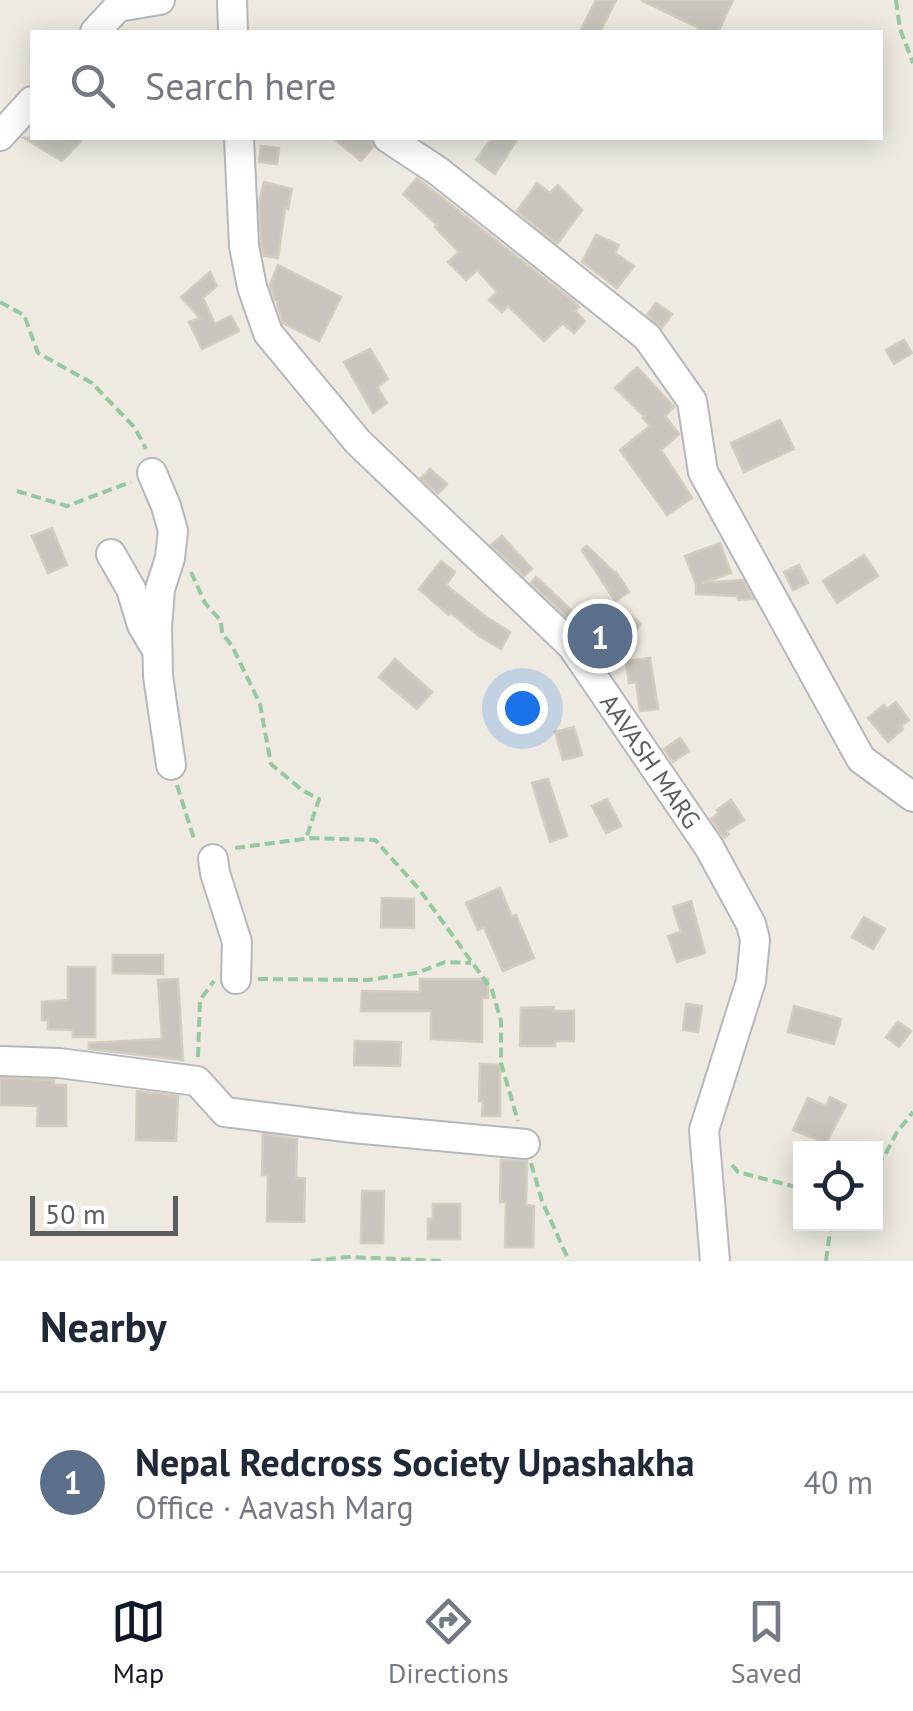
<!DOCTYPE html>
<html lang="en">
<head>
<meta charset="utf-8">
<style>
	:root { --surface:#fff; --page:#f2f2f3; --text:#1f2937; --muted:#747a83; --line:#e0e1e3; --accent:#111827 }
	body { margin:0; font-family:"PT Sans",sans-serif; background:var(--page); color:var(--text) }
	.controls { position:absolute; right:30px; bottom:30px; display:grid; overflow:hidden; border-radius:0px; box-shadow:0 5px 25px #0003 }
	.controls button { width:90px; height:90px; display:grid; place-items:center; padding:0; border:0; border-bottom:2px solid var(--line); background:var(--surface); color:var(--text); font:50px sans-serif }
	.scale { position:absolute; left:30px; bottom:25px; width:148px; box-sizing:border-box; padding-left:10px; border:5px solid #5a5e63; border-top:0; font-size:28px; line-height:35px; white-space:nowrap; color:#5a5e63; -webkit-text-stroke:8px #fff; paint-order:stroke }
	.you { position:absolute; left:522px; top:708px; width:35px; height:35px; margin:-25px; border:8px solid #fff; border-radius:50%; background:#1a73e8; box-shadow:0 0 0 15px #1a73e833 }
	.badge { display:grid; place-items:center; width:65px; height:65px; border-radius:50%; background:var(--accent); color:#fff; font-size:32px; font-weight:700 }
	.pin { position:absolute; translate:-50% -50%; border:5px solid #fff; box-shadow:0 2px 10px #0006 }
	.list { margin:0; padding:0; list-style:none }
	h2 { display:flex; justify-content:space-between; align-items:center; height:130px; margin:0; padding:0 40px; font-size:42px }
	h2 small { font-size:32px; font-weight:400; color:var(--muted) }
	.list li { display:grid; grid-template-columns:65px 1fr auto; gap:30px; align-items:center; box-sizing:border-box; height:180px; padding:0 40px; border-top:2px solid var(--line) }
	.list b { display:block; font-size:38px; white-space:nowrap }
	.list p { margin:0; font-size:32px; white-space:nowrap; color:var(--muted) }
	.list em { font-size:32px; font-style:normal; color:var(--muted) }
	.icon { flex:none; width:55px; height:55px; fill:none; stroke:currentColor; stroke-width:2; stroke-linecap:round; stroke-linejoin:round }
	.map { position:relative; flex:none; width:913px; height:1261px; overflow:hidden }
	.search { position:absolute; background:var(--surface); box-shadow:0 5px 25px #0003; left:30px; right:30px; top:30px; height:110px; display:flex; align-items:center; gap:25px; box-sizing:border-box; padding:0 35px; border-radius:0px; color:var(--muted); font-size:38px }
	.sheet { height:310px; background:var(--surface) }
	nav { display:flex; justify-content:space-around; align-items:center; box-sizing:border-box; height:140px; border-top:2px solid var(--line); background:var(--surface); font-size:28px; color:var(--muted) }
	nav a { display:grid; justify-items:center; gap:5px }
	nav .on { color:var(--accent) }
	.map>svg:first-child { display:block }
	.building { fill:#c9c5be; stroke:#d3ccbf; stroke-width:2.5 }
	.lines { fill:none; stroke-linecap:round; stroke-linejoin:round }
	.minor-casing { stroke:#b4b8bd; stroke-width:32 }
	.path { stroke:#94c9a1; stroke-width:4; stroke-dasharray:10 5; stroke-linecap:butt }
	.minor { stroke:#fff; stroke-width:28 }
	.labels { text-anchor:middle; stroke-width:8; stroke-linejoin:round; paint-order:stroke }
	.street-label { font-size:25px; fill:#5a5e63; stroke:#fff }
</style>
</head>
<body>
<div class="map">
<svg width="913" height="1261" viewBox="0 0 913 1261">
	<rect width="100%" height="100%" fill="#eeeae1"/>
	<g class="building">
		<path d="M596,0H616L600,32H580Z"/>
		<path d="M641,0H733L718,32H697L699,28Z"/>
		<path d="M24,138H84L62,161Z"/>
		<path d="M333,138H371L373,147L361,161Z"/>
		<path d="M492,138H518L495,174L476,160Z"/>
		<path d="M261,146L279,148L277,164L259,162Z"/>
		<path d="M417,178L572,300L579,307L575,311L585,321L574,333L563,323L544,341L508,306L502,312L489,300L497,292L477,270L466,280L448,262L459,252L435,227L437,225L403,194Z"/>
		<path d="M264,182L292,189L288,209L285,208L278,258L264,256L261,244L259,202Z"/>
		<path d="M537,183L550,193L558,185L582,210L557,244L517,211Z"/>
		<path d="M596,235L619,245L615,253L634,266L617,288L582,262Z"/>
		<path d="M278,265L341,297L319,341L283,323L277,304L278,301L275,300L270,285Z"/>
		<path d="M210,272L217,286L203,298L215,324L231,316L239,331L202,349L189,322L200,318L181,297Z"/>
		<path d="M656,303L672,314L662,328L647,315Z"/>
		<path d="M904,340L912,353L894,364L886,350Z"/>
		<path d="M370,349L388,379L377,387L387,403L373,413L344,362Z"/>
		<path d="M637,367L674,407L665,416L679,434L661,450L692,498L667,515L620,450L650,426L643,418L645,417L615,388Z"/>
		<path d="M780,420L794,449L744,472L731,443Z"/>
		<path d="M430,469L447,484L438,494L421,478Z"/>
		<path d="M52,528L67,565L48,573L32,536Z"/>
		<path d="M502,536L532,569L524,576L491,545Z"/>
		<path d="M720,543L731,573L702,583L743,580L753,599L738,600L737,596L696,594V584L685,556Z"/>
		<path d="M587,546L615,573L616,572L629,592L615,601L582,550Z"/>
		<path d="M864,555L878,576L837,603L823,581Z"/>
		<path d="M441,561L455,572L446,585L486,617L510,632L501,649L479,636L451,613L449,615L419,589Z"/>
		<path d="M799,565L808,583L793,590L784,572Z"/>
		<path d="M536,577L586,624L580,630L531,583Z"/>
		<path d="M627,613L641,624L628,641L613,630Z"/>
		<path d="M650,658L658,709L640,711L636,682L629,683L626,661Z"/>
		<path d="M395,659L432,692L417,709L379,677Z"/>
		<path d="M896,702L909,720L901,726L903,729L888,742L868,718L884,705L887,709Z"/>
		<path d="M574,727L582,755L563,760L555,732Z"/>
		<path d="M680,738L689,751L673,762L664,749Z"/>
		<path d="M548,779L567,836L550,842L532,783Z"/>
		<path d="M607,799L621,826L606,833L592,806Z"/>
		<path d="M731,800L744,820L727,831L729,834L724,838L711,819L719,813L717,810Z"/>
		<path d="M500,888L512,917L516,915L534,958L503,971L484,927L478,930L466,903Z"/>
		<path d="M382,898L414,899V928L381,927Z"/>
		<path d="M691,901L705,953L677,962L668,936L681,932L673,907Z"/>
		<path d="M864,917L885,929L873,949L852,937Z"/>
		<path d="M113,955H163V974L113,973Z"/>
		<path d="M68,967H95V1037H73V1030L48,1029V1020H42V1002L68,1000Z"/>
		<path d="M178,979L183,1060L89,1049V1043L162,1039L158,980Z"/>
		<path d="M420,979H488V998H482V1042L431,1039V1011H361L362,991L420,992Z"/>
		<path d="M686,1004L702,1006L698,1032L683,1030Z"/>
		<path d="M794,1006L841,1019L834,1044L788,1032Z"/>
		<path d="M554,1007V1011H574V1041H555V1046H520L521,1008Z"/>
		<path d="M898,1022L911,1031L899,1047L886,1037Z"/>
		<path d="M355,1041L401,1042L400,1066L354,1065Z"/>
		<path d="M480,1064L500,1065V1116H482L483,1101H479Z"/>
		<path d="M0,1078L54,1080V1085H66V1126H37L38,1106L0,1105Z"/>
		<path d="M137,1091L178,1096L176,1141L136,1140Z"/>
		<path d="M830,1097L846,1105L826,1143L793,1130L808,1098L826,1106Z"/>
		<path d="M263,1134L297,1139L296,1178H305L304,1222L267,1221L268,1175H262Z"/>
		<path d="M501,1160L527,1161L526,1205L534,1206L533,1247H505L506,1202H500Z"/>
		<path d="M362,1191H384L383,1243H361Z"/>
		<path d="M433,1204H460V1239H428V1219H433Z"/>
	</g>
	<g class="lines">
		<g class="minor-casing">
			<g id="minor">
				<path d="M232,0L233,32"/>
				<path d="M95,32L118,7L160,0"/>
				<path d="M0,136L32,101"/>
				<path id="s1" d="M239,138L244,246L252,287L268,333L358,442L572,646L709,847L751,924L755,940L751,981L704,1130L715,1261"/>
				<path d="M388,138L438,171L647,337L692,401L703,472L861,759L913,797"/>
				<path d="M152,473L166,506L173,531L170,558L160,589L157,627L158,676L171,765"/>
				<path d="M111,554L131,589L142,625L155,647"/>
				<path d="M213,859L215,873L237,942L236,979"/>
				<path d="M0,1061L59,1063L197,1081L225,1112L353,1128L525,1144"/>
			</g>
		</g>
		<g class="path">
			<path d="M896,0L900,29L913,63"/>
			<path d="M0,302L24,315L38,353L92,383L135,428L146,449"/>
			<path d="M17,491L67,506L131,482"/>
			<path d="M191,572L205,603L221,621L222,633L232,646L260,704L271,764L302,790L319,799L306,839"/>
			<path d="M177,785L195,842"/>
			<path d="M235,848L311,838L375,840L419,889L492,990L501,1021V1063L518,1121"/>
			<path d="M258,979L367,980L417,973L445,962L471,963"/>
			<path d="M198,1057L200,1000L214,981"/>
			<path d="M531,1163L542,1201L569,1261"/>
			<path d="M732,1165L738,1172L800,1188"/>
			<path d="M876,1165L884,1157L897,1132L913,1112"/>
			<path d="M311,1261L348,1257L444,1261"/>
			<path d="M826,1261L831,1224"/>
		</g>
		<use href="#minor" class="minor"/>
	</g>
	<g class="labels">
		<g class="street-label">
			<text dy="9" stroke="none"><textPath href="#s1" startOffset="775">AAVASH MARG</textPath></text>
		</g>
	</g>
</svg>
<div class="controls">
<button><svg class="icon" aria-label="locate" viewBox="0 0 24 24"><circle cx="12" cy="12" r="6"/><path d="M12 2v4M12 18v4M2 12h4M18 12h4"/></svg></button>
</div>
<div class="scale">50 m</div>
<div class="you"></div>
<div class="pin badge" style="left:600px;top:636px;background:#5c6f8a">1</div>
<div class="search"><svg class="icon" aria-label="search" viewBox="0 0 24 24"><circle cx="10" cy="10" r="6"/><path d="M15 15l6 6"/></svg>Search here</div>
</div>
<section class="sheet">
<h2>Nearby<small></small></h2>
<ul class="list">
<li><span class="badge" style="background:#5c6f8a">1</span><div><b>Nepal Redcross Society Upashakha</b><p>Office · Aavash Marg</p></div><em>40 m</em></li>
</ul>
</section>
<nav>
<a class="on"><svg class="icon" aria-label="map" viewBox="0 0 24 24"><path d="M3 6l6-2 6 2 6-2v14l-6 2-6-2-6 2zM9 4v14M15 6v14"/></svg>Map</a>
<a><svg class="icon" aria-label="directions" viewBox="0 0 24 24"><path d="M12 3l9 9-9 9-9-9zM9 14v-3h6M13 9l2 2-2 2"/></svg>Directions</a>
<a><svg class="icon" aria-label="saved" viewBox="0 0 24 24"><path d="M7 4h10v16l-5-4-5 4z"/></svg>Saved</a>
</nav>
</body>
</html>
